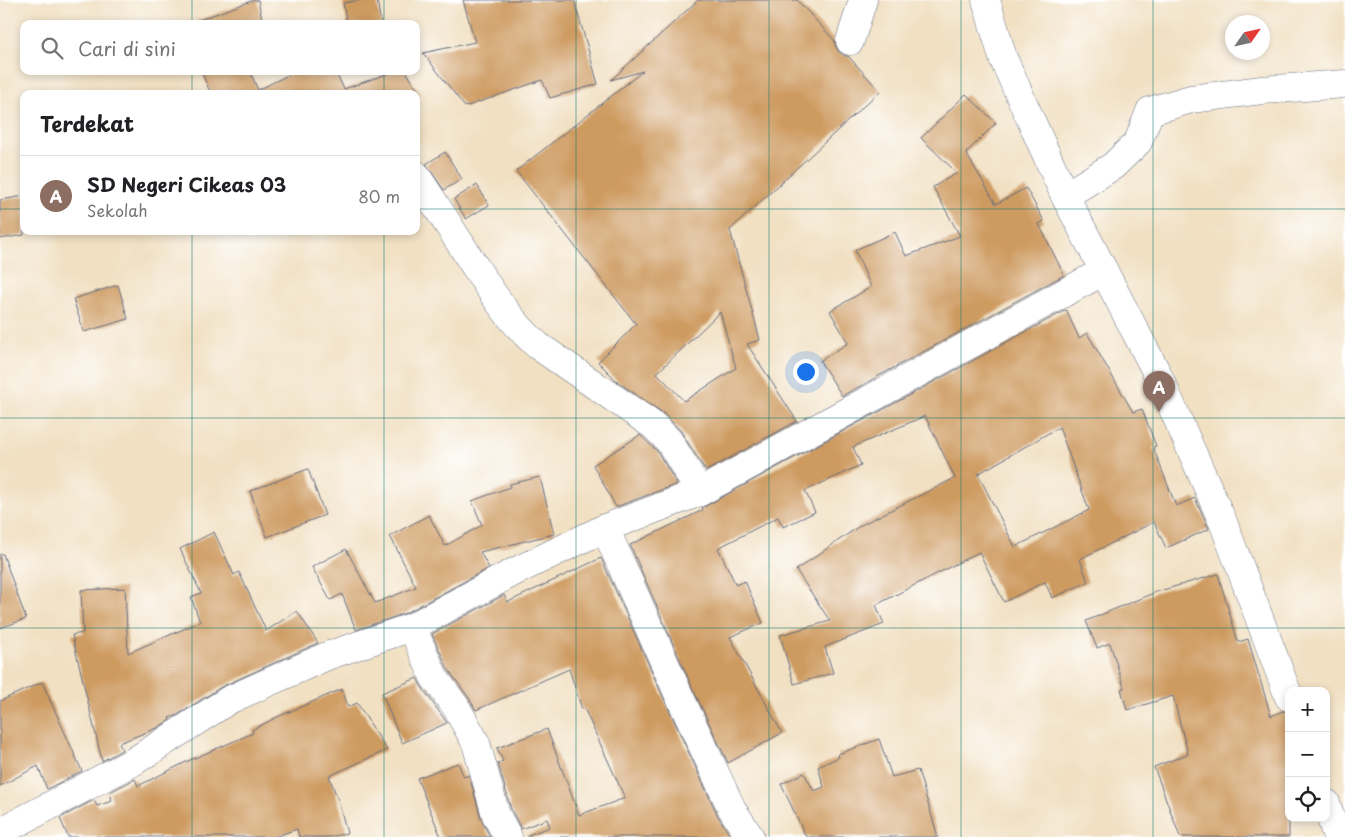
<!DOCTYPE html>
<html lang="id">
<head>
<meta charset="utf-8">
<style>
	:root { --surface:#fff; --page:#f6f6f6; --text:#202124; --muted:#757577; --line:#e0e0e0; --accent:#ea580c }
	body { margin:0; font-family:"Playpen Sans",sans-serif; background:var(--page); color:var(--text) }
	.controls { position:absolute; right:15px; bottom:15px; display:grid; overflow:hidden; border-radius:10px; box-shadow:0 2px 8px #0003 }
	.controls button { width:45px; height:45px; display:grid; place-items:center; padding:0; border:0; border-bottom:1px solid var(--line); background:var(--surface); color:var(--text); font:25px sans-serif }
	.compass { position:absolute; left:1225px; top:15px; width:45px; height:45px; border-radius:50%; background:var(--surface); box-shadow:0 2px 8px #0003; rotate:56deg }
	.you { position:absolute; left:805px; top:371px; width:18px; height:18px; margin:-12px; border:4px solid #fff; border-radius:50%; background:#1a73e8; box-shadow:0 0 0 8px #1a73e833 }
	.badge { display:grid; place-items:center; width:32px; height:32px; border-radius:50%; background:var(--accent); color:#fff; font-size:16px; font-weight:700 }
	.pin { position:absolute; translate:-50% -41px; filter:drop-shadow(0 1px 2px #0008) }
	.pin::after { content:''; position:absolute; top:26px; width:18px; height:15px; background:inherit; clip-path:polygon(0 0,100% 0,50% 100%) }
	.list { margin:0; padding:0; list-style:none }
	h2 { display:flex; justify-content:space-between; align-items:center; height:65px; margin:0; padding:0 20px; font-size:21px }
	h2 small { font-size:16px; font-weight:400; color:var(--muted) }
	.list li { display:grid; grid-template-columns:32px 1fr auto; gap:15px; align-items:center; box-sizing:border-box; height:80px; padding:0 20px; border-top:1px solid var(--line) }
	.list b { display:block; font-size:19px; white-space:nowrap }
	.list p { margin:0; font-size:16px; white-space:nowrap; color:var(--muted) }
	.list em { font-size:16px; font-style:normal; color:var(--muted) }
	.icon { flex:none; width:28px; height:28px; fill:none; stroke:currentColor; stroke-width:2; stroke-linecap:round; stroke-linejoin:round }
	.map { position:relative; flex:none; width:1345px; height:837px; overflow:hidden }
	.search { position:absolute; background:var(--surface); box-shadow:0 2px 8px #0003; left:20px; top:20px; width:400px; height:55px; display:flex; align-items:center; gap:12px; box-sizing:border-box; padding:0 18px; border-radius:10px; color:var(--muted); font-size:19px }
	.panel { position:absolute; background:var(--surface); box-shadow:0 2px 8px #0003; left:20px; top:90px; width:400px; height:145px; border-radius:10px }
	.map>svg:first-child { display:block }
	.building { fill:#cd9a5f; fill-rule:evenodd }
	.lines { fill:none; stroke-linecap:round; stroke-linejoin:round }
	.minor-casing { stroke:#666d81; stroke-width:29 }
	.minor { stroke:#fff; stroke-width:28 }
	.grid { fill:none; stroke:#0f766e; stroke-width:1; stroke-opacity:0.55 }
</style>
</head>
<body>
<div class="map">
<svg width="1345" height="837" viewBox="0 0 1345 837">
	<rect width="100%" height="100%" fill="#fff"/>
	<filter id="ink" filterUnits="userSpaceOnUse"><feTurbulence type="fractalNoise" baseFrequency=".02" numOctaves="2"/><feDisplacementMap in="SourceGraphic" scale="10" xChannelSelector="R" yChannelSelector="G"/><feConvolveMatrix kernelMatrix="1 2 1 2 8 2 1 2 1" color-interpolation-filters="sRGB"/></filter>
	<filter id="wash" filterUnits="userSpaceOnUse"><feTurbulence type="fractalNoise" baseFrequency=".0096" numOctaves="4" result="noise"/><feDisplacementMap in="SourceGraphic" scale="20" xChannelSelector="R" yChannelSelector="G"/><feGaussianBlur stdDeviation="1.12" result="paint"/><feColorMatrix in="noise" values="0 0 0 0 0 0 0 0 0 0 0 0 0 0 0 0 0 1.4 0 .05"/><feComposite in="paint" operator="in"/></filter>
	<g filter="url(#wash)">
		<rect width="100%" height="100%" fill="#f1e0c2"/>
		<g id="blocks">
			<g class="building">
				<path d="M254,0H258L263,24H196V21Z"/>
				<path d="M361,0H377L381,24H347L343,3Z"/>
				<path d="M463,0H574L598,84L550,98L542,80L465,107L423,53L475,42Z"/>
				<path d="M698,0H797L835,41V45L839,52L845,56H848L880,91L730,230L760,340L747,344L797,421L706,471L680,430L663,413L618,382L598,362L636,324L516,171L643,71L611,80ZM720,312L736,368L684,401L657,373Z"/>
				<path d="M201,71H250L258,90L296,71H335L344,89L395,71H406L420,94H211Z"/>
				<path d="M966,94L996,123L966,153L996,204L1026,188L1044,221L1039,224L1064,275L842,396L820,361L848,343L830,311L871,287L855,250L895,232L906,256L960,236L933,187L957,173L921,138Z"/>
				<path d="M445,152L462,179L444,190L426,164Z"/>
				<path d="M477,185L489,205L466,219L454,199Z"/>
				<path d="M24,196V235L0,239V200Z"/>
				<path d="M118,285L128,319L84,332L73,299Z"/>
				<path d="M1066,310L1079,338L1087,333L1133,412L1142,409L1156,446L1153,447L1176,506L1195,498L1209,529L1166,548L1154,522L1080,559L1088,582L1052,598L1045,582L1004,602L979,552L876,605L884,624L825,647L833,673L794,684L780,635L830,621L796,570L861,525L955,478L925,416L853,447L861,465L805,491L815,512L783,527L778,517L718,548L736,585L745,581L763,623L730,637L782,733L728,763L692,687L630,545L703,510L702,508ZM1059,427L1089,510L1015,547L978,474Z"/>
				<path d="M640,435L657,451L677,484L616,507L593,465Z"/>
				<path d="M308,469L325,515L267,537L250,491Z"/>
				<path d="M540,477L554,534L480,552L489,568L406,613L356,630L342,594L330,600L312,567L346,549L375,603L416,587L390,536L429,515L445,546L482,525L472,501L510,487V484Z"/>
				<path d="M214,532L234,575L239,572L266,631L297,611L318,643L221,687L176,716L169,718L170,720L157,728L119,743L122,750L102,761L72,635L83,633L81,590L125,588L128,653L200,622L191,597L201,593L180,549Z"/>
				<path d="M0,554H3L26,619L0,628Z"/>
				<path d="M601,558L664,699L718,816L731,837H528V835L550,827L547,819L521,829L511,809L498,763L503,761L497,748L547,729L579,815L625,798L584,708L582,709L569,669L476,710L469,698L448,669L432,634L504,595L508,602Z"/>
				<path d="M1218,574L1238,642L1248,639L1271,716L1283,711L1289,712V837H1180L1154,767L1188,754L1173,696L1127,710L1121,689L1124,688L1110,643L1097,648L1086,621L1156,592Z"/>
				<path d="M417,678L421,686L447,723L402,743L382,693Z"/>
				<path d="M42,682L82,771L47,789L38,766L0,786V701Z"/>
				<path d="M342,689L348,707L357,703L387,750L329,776L338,800L347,833L330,837H299L297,829L274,837H68L60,818L94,800L97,806L112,801L110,792L135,779L138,786L188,761L253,733L252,730L275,718Z"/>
				<path d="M879,739L892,777L918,770L938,837H806L781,784L804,773L814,791L824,787L818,767L839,757L838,754Z"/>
				<path d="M458,763L464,777L469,775L481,819L490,837H441L417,778Z"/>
			</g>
		</g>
	</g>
	<g filter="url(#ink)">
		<use href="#blocks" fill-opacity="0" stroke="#666d81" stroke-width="1"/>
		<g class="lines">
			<g class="minor-casing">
				<g id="minor">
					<path d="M986,0L1003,58L1065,196L1159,377L1223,522L1289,697"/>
					<path d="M850,41L863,0"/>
					<path d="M416,175C433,201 450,227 467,254C488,287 508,319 537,345L654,426L669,441L700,492"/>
					<path d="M1065,196L1113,166L1138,142L1150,111L1191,99L1262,90L1345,84"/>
					<path d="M605,528L678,693L732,809L750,837"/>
					<path d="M412,627L434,677L456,707L476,743L496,815L508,837"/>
					<path d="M1326,803L1337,837"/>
					<path d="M0,832L133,762L229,700L327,656L412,627L512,573L605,528L700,492L1104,271"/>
				</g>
			</g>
			<use href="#minor" class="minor"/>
		</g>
	</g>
	<path class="grid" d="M192,0V24M384,0V24M576,0V837M769,0V837M961,0V837M1153,0V837M192,71V94M384,71V94M0,209H24M416,209H1345M192,231V837M384,231V837M0,418H1345M0,628H1345"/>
</svg>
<div class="controls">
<button>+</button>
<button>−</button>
<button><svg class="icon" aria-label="locate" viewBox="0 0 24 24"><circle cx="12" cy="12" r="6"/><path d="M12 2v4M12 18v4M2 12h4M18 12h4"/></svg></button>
</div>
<svg class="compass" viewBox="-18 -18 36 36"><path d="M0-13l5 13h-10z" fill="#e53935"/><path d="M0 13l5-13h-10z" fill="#757577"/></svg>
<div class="you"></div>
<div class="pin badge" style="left:1159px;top:412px;background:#8d6e63">A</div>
<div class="search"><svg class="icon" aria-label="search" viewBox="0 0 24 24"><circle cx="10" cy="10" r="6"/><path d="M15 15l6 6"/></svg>Cari di sini</div>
<section class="panel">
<h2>Terdekat<small></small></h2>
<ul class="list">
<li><span class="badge" style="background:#8d6e63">A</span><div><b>SD Negeri Cikeas 03</b><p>Sekolah</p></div><em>80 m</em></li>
</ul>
</section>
</div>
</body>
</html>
